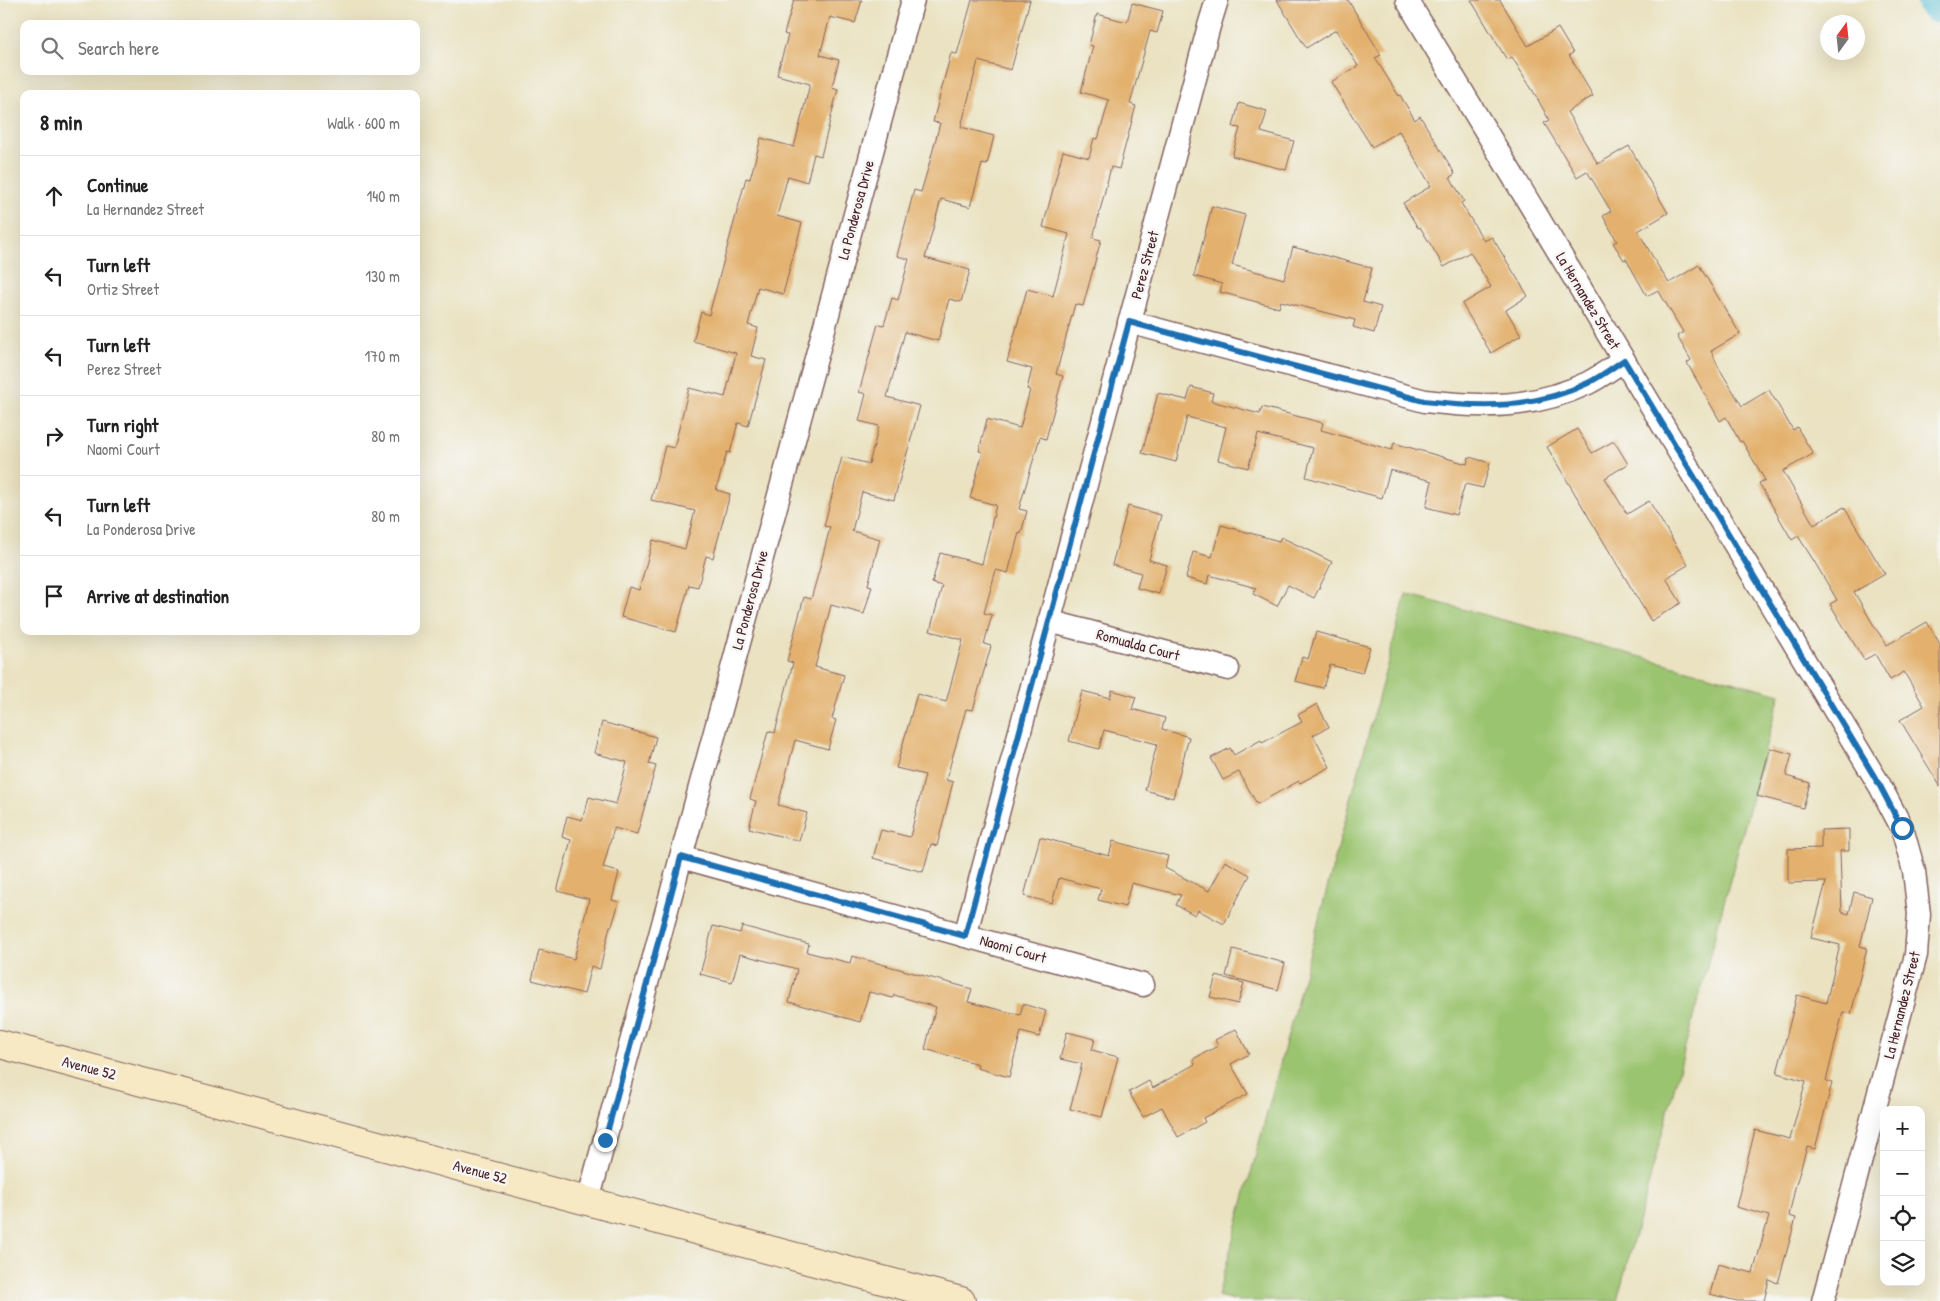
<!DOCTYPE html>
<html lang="en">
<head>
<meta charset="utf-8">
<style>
	:root { --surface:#fff; --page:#f2f2f2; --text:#222; --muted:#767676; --line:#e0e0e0 }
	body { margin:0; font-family:"Patrick Hand",sans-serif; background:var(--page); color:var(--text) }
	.controls { position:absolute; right:15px; bottom:15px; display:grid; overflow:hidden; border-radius:10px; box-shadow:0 5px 20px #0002 }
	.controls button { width:45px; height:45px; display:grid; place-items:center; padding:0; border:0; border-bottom:1px solid var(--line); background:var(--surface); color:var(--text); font:25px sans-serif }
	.compass { position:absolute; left:1820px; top:15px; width:45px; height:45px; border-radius:50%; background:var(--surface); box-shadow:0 5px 20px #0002; rotate:15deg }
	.stop { position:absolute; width:15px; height:15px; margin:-11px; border:4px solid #1f6fb2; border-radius:50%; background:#fff }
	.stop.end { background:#1f6fb2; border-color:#fff; box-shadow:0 1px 5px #0008 }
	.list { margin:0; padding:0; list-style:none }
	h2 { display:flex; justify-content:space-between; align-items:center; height:65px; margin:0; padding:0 20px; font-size:21px }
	h2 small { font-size:16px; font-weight:400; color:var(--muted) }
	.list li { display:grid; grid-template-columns:32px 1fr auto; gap:15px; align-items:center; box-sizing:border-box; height:80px; padding:0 20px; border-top:1px solid var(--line) }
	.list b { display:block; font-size:19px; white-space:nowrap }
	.list p { margin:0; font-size:16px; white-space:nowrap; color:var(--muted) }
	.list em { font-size:16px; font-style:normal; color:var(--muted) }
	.icon { flex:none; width:28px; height:28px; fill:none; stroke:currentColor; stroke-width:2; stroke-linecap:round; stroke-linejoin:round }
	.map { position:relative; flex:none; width:1940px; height:1301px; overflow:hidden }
	.search { position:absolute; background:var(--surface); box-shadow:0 5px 20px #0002; left:20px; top:20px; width:400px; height:55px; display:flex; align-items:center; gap:12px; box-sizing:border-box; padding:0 18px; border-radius:10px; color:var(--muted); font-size:19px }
	.panel { position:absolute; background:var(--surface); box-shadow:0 5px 20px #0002; left:20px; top:90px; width:400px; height:545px; border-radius:10px }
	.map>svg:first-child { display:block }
	.green { fill:#9bc470; stroke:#72724e }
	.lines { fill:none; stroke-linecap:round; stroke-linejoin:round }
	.river { stroke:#57bed5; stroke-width:46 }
	.building { fill:#e3b16d }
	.street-casing { stroke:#826360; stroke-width:25 }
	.secondary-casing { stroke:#826360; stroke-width:30 }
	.street { stroke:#fff; stroke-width:22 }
	.secondary { stroke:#f6e9c3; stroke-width:28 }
	.route { stroke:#1f6fb2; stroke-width:6 }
	.labels { text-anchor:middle; stroke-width:5; stroke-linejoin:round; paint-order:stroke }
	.street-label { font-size:15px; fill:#4a1f2b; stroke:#f6f6f2 }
</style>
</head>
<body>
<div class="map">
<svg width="1940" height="1301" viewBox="0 0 1940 1301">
	<rect width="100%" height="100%" fill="#f6f6f2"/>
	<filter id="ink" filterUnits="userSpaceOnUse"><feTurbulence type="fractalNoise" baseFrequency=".02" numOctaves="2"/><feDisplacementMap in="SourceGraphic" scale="10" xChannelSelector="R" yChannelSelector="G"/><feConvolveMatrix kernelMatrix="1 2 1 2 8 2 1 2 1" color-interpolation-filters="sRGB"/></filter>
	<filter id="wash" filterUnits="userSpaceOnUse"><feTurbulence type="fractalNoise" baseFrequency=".0096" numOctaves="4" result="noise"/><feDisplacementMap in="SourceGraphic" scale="20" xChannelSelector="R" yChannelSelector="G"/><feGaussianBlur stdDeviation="1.12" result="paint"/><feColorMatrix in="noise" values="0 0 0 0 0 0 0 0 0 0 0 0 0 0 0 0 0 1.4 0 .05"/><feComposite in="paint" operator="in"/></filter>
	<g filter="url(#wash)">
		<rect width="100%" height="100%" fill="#eae2c1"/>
		<path class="green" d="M1406,594L1780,694L1617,1301H1238L1218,1296Z"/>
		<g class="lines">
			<path class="river" d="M1939,0L1940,1"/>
		</g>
		<g id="blocks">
			<g class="building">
				<path d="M794,0H862L855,23L830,17L820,55L839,60L832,87L838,89L821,156L814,154L807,182L788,176L777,216L802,223L783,294L758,287L748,325L758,328L751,356L766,360L748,426L738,423L730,453L727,452L716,490L730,494L713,558L706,556L698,587L689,585L676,632L621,617L629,587L639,590L653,540L685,549L695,511L651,500L665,446L674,448L689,388L725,397L736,353L693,341L701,312L709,315L746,178L750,179L761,138L794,147L810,84L777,75L788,35L784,34Z"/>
				<path d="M972,0H1030L1011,70L978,61L961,127L994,136L987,165L982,164L970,207L941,199L925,258L970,270L961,302L949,299L938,341L905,332L887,397L920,406L894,500L862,492L852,531L880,539L868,585L872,586L864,614L831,605L815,667L844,675L832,719L836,720L828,749L795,740L778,805L807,813L799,841L749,828L756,801L750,799L768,731L775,733L782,705L793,663L787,661L804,597L811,599L819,571L830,527L824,526L842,457L869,464L879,426L859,421L866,394L859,392L878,324L884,325L892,298L898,300L909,259L897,256L914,190L921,192L929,165L940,123L933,122L951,53L957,54Z"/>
				<path d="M1277,0H1348L1381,55L1375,58L1399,96L1400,95L1415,120L1420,116L1455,174L1450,177L1464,201L1461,203L1484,241L1492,237L1528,296L1506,310L1521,335L1491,353L1462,304L1491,287L1470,252L1444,267L1420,227L1418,228L1403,203L1431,186L1399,131L1372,147L1331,82L1358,66L1336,30L1306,48Z"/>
				<path d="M1471,0H1500L1528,46L1558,28L1573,53L1569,55L1593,96L1567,112L1598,164L1629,146L1668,213L1638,231L1658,266L1669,283L1699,265L1740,334L1711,351L1719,368L1742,406L1769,390L1793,430L1797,427L1813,454L1783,471L1814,525L1844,507L1885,574L1854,592L1876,629L1887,645L1927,622L1940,644V786L1900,720L1924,706L1904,672L1890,680L1875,654L1864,660L1830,604L1837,600L1814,561L1798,536L1792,540L1759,483L1765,480L1742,441L1740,442L1726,417L1720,421L1687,363L1691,360L1677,336L1683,332L1658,290L1647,296L1626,259L1624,260L1613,243L1617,241L1603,216L1611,211L1587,171L1577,177L1544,123L1549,120L1536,96L1512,57L1507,60Z"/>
				<path d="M1132,3L1163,11L1157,33L1150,31L1130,104L1136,106L1119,169L1111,167L1093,238L1101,240L1083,306L1075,304L1056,374L1063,376L1046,439L1040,437L1019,509L1027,511L1021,534L1019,533L1008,573L996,570L984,613L992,615L984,644L991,646L973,710L966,709L946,780L953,782L937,846L931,844L923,872L873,858L881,830L910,837L925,775L896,768L917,694L946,702L963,640L930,631L942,586L932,583L940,553L982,564L996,505L970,498L983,452L979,451L987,419L1020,428L1030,390L1027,389L1032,369L1007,362L1027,289L1053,296L1064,254L1069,234L1043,227L1063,151L1089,158L1094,138L1098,139L1109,100L1081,92L1093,46L1089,45L1097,14L1127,22Z"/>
				<path d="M1239,103L1267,111L1261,132L1294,141L1286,170L1232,156L1240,128L1233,127Z"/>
				<path d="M1212,206L1245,215L1232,265L1284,279L1293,247L1372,268L1363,302L1381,307L1374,333L1353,327L1355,320L1281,301L1279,308L1220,292L1222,284L1194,276Z"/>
				<path d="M1191,387L1213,393L1211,401L1260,414L1262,407L1323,423L1321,430L1392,450L1394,443L1467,464L1469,457L1490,463L1483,488L1465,484L1456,515L1426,507L1432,481L1390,470L1382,498L1306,477L1313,448L1258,434L1248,468L1218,460L1226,427L1187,417L1176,462L1142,453L1158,393L1187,400Z"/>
				<path d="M1577,429L1592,453L1614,441L1628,464L1605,478L1627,514L1649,501L1688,565L1666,578L1681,603L1651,621L1547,447Z"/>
				<path d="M1128,506L1161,515L1149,560L1167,565L1159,594L1137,588L1141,573L1112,565Z"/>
				<path d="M1221,525L1279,541L1281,537L1332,562L1314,598L1288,585L1277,606L1253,594L1256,588L1209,575L1207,584L1186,578L1193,552L1212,557Z"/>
				<path d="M1316,632L1370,647L1362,673L1330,665L1323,688L1295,681L1302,657L1308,659Z"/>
				<path d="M1112,690L1136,697L1132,709L1165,718L1162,729L1189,737L1173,798L1145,790L1157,744L1104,730L1099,749L1069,741L1082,691L1110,698Z"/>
				<path d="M1317,704L1329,727L1313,735L1330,767L1300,783L1299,781L1257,804L1239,772L1223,780L1211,758L1230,748L1234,755L1261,740L1262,743L1302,722L1298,715Z"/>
				<path d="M602,722L656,737L649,764L656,766L637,834L614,828L603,868L619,872L612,900L619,902L612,926H610L600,969L591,966L584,994L532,980L539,950L574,959L589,899L557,891L571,840L562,837L567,816L582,820L589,797L616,804L627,762L594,753Z"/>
				<path d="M1770,748L1792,754L1786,776L1810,783L1803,808L1757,796Z"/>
				<path d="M1849,829V851H1840L1842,912L1849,914L1854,892L1872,897L1860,946L1867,948L1851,1014L1843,1012L1826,1081L1832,1083L1815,1149L1807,1147L1795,1188L1789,1216L1796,1218L1778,1283L1769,1280L1764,1301H1737L1710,1294L1718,1264L1753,1273L1769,1216L1736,1207L1755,1130L1790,1139L1806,1081L1777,1073L1797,995L1826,1003L1840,945L1811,938L1826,882L1788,883V849L1821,848V830Z"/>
				<path d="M1040,837L1109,856L1113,841L1168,856L1165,868L1209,891L1225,861L1250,875L1224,924L1198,910L1195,915L1176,905L1181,895L1131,883L1125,907L1098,900L1101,889L1059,878L1052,903L1024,896Z"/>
				<path d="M713,926L740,933L742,926L809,944L807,952L850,963L852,956L972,989L968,1002L1020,1015L1023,1004L1046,1011L1039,1037L1021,1032L1009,1077L977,1068L978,1064L925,1049L936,1007L894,995L893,998L869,992L860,1022L789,1002L797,969L740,954L732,982L700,974Z"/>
				<path d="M1233,949L1285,963L1278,990L1226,976Z"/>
				<path d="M1216,976L1244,983L1238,1004L1210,997Z"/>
				<path d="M1236,1029L1249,1054L1231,1064L1248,1094L1203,1118L1205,1122L1178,1137L1162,1107L1143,1117L1129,1092L1149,1081L1153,1088L1195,1064L1193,1059L1218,1046L1215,1040Z"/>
				<path d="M1067,1032L1095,1039L1092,1050L1118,1057L1102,1117L1070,1109L1082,1064L1060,1059Z"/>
			</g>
		</g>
	</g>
	<g filter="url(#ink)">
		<use href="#blocks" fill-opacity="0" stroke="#826360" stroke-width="1"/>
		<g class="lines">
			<g class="street-casing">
				<g id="street">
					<path d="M1407,0L1880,786L1902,828L1914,871L1919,914L1916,955L1823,1301"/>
					<path d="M1129,322L1425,401C1483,408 1533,409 1588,383C1600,377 1612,368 1624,360"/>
					<path d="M1049,621L1228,669"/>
					<path d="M681,857L1143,985"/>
					<path d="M965,936L1209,26L1217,0"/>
					<path d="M588,1201L913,0"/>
				</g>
			</g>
			<g class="secondary-casing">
				<path id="secondary" d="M0,1044L961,1301"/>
			</g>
			<use href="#street" class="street"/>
			<use href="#secondary" class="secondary"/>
		</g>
	</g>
	<g class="lines" filter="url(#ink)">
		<path class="route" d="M605,1140L681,857L965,936L1129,322L1424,401C1483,408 1533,409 1588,383C1600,377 1612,368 1624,360L1880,786L1902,828"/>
	</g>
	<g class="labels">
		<g class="street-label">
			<text transform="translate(856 210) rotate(-75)" y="5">La Ponderosa Drive</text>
			<text transform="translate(1145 265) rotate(-75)" y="5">Perez Street</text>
			<text transform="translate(1588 301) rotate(59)" y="5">La Hernandez Street</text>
			<text transform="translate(750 600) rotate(-75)" y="5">La Ponderosa Drive</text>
			<text transform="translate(1138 645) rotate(15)" y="5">Romualda Court</text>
			<text transform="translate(1013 949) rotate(16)" y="5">Naomi Court</text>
			<text transform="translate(1902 1005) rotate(-76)" y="5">La Hernandez Street</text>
			<text transform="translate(89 1068) rotate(15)" y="5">Avenue 52</text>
			<text transform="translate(480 1172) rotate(15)" y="5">Avenue 52</text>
		</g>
	</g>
</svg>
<div class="controls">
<button>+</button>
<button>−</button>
<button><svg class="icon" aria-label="locate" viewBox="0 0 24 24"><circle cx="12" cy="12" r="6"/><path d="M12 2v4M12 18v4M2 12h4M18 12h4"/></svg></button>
<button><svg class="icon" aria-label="layers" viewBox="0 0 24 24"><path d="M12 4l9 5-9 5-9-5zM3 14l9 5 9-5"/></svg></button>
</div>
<svg class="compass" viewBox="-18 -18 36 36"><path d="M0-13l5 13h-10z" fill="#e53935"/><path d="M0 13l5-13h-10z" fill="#767676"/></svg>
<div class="stop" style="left:1902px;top:828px"></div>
<div class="stop end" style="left:605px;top:1140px"></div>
<div class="search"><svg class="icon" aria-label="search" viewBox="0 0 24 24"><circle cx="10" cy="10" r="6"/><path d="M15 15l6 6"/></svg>Search here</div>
<section class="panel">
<h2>8 min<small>Walk · 600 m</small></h2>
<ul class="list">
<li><svg class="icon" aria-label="ahead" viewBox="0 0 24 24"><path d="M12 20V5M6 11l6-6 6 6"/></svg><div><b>Continue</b><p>La Hernandez Street</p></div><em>140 m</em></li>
<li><svg class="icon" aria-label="left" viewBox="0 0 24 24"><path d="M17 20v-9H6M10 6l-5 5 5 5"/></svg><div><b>Turn left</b><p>Ortiz Street</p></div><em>130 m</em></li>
<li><svg class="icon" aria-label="left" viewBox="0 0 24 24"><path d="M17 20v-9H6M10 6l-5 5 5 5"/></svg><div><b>Turn left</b><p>Perez Street</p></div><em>170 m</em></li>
<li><svg class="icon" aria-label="right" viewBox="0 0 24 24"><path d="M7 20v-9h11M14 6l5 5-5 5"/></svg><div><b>Turn right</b><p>Naomi Court</p></div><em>80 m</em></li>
<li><svg class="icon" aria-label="left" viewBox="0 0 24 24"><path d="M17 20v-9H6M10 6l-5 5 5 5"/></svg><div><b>Turn left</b><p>La Ponderosa Drive</p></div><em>80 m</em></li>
<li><svg class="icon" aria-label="arrive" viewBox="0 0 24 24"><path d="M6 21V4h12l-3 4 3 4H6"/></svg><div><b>Arrive at destination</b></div></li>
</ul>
</section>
</div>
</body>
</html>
